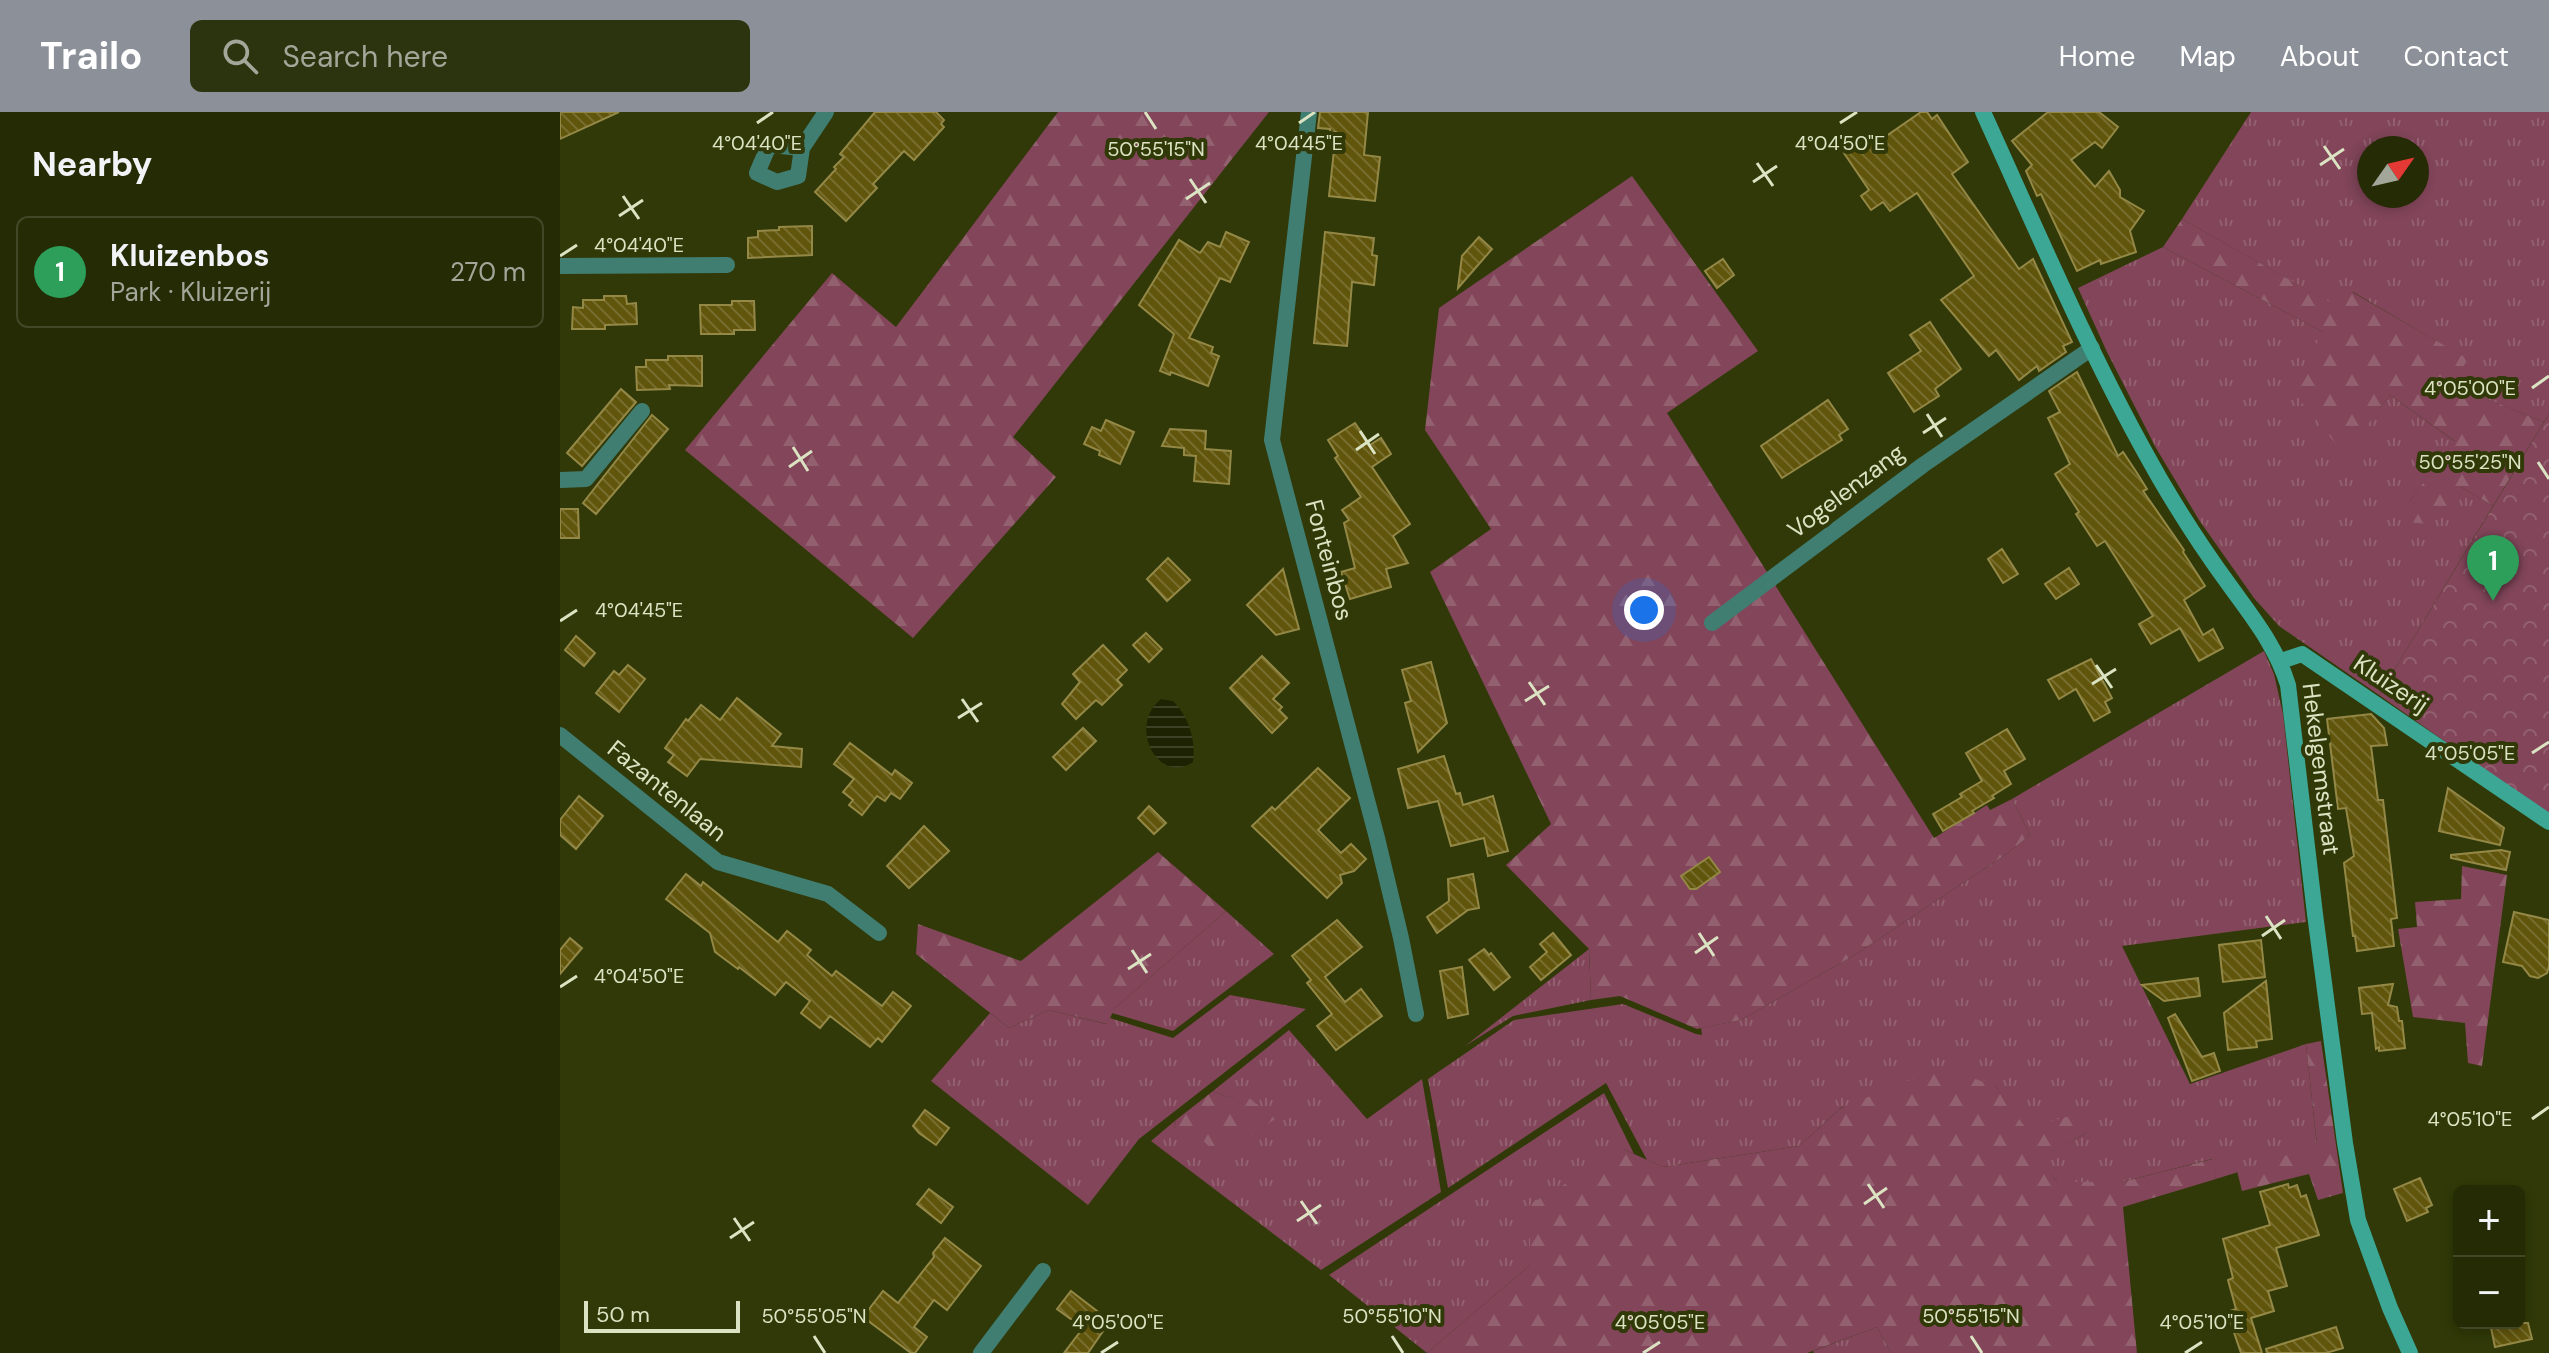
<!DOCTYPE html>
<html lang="en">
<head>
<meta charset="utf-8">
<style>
	:root { --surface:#242b05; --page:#2c330f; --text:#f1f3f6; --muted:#a3a79a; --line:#414727; --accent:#8c9099 }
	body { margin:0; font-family:"DM Sans",sans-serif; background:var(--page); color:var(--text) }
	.controls { position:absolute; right:24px; bottom:24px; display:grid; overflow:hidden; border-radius:12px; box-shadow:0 4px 12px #0003 }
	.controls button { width:72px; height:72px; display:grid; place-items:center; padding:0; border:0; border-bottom:2px solid var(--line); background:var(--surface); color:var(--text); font:40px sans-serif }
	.compass { position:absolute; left:1797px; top:24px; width:72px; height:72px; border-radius:50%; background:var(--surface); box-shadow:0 4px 12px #0003; rotate:56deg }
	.scale { position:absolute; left:24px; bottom:20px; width:156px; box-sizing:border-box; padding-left:8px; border:4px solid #dbe3c3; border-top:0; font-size:22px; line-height:28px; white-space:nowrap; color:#dbe3c3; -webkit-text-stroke:6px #303907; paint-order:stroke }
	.you { position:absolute; left:1084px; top:498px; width:28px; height:28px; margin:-20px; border:6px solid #fff; border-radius:50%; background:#1a73e8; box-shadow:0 0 0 12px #1a73e833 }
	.badge { display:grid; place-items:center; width:52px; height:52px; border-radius:50%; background:var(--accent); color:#fff; font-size:26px; font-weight:700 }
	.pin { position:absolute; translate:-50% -66px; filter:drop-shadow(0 2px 4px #0008) }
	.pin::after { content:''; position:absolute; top:42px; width:28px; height:24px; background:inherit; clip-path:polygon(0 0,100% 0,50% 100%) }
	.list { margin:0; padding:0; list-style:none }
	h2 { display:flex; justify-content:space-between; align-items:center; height:104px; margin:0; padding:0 32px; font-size:34px }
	h2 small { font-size:26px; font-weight:400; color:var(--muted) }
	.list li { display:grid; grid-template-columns:52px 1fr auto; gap:24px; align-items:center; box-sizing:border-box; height:112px; margin:0 16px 16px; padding:0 16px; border:2px solid var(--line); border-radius:12px }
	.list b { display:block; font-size:30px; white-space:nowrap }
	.list p { margin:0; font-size:26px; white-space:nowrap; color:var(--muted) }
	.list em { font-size:26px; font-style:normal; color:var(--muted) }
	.icon { flex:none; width:44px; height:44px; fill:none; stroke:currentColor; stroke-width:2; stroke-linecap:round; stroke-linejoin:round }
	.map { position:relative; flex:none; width:1989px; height:1241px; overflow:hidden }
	header { display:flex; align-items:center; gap:48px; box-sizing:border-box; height:112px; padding:0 40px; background:var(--accent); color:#fff }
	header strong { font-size:38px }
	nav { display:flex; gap:44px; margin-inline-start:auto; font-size:28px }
	.search { width:560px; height:72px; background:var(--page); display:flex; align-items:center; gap:20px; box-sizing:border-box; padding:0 28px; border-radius:12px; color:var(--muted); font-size:30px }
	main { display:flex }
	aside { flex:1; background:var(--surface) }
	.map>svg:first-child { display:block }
	.grass { fill:url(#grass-tufts); fill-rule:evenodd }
	.forest { fill:url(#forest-firs) }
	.park { fill:url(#park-crowns) }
	.water { fill:url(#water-rules) }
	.building { fill:url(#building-back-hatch); stroke:#948847; stroke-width:2 }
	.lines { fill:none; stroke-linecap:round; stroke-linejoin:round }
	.street { stroke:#407e72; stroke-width:16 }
	.secondary { stroke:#3ba794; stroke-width:16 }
	.ticks { fill:none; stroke:#dbe3c3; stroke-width:3 }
	.labels { text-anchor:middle; stroke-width:8; stroke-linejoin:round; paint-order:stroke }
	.street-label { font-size:24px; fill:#dbe3c3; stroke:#303907 }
	.ticks-label { font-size:20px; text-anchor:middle; fill:#dbe3c3; stroke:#303907; stroke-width:8; stroke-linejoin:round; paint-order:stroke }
</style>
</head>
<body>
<header>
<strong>Trailo</strong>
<div class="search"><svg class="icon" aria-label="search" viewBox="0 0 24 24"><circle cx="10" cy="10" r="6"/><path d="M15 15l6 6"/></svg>Search here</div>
<nav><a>Home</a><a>Map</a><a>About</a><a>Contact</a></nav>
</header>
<main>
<aside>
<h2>Nearby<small></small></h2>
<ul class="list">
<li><span class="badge" style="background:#2e9e5b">1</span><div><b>Kluizenbos</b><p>Park · Kluizerij</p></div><em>270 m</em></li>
</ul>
</aside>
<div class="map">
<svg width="1989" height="1241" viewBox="0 0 1989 1241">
	<defs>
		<pattern id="grass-tufts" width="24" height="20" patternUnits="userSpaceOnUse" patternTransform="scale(2)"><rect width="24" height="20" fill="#82455a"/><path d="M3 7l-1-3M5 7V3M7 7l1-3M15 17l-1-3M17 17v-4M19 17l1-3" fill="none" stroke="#936070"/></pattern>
		<pattern id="forest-firs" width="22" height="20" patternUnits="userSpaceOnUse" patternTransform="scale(2)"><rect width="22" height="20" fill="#82455a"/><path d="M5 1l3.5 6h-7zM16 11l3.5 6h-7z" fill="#936070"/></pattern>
		<pattern id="park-crowns" width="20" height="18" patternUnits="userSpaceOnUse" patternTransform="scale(2)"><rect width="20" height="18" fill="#82455a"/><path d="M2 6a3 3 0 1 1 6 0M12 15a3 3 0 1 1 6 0" fill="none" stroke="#936070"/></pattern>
		<pattern id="water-rules" width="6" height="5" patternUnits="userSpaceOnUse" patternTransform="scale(2)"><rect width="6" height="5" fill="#1c2202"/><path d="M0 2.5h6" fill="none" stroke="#3c4225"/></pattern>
		<pattern id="building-back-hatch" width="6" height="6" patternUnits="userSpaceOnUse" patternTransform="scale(2)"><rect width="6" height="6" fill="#61550c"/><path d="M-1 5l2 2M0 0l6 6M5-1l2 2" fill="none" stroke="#776d2e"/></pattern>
	</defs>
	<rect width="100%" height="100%" fill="#303907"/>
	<g class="grass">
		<path d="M1691,0H1989V302L1984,310L1891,273L1907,247L1793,180L1784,199L1622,107ZM1809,36H1857V84H1809Z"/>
		<path d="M1603,135L1763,220L1784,342L1830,283L1896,330L1849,390L1901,375L1933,394L1819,583L1719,514L1694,486L1639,408L1596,336L1547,240L1518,176Z"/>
		<path d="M1704,539L1714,562L1723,602L1746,810L1562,834L1630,972L1746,932L1757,1035L1656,1067L1652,1047L1562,1070H1497L1481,1046L1526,1021L1464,1016L1435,974L1282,995L1239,1034L1103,1055L1087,1048L1046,971L888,1076L868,967L954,908L1063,892L1136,922L1142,923L1141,916L1181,908L1293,844L1448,741L1470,723L1452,687Z"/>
		<path d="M666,799L714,842L613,919L552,901L555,896Z"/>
		<path d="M1029,837L1031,888L953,904L905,934Z"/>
		<path d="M670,883L746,897L579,1027L528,1093L371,969L430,901L449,916L489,898L546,912L550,906L613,926Z"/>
		<path d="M729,918L807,1007L862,967L881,1080L761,1158L591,1029L616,1008L614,1018L688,986L665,984L653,979Z"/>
		<path d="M1044,981L1074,1042L1065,1038L970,1153L867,1241L769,1163Z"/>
		<path d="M1317,1215L1331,1241H1254L1253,1239Z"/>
	</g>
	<g class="forest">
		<path d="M498,0H709L453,325L496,365L353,526L125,338L272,161L336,215Z"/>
		<path d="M1072,64L1198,239L1107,301L1374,726L1427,693L1430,698L1452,687L1470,723L1448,741L1293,844L1181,908L1137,917L1060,884L1031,888L1029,837L946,753L991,712L870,460L931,417L865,318L879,196Z"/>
		<path d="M1622,107L1783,198L1792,180L1908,247L1892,273L1984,310L1933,394L1901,375C1886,397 1882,417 1851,410L1849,390L1895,329L1830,283L1785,343L1731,277L1763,220L1603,135Z"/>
		<path d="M598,740L666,799L555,896L547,912L489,898L449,916L356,842L358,812L461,849Z"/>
		<path d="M1902,754L1947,763L1922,954L1908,951L1905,911L1853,905L1838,817L1857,815L1855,790L1901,787Z"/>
		<path d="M1761,929L1783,1081L1758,1088L1749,1062L1682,1079L1677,1059L1757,1034L1746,932Z"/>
		<path d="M1382,955L1435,974L1465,1015L1515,1003L1526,1021L1482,1046L1497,1070H1562L1653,1047L1656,1067L1563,1095L1577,1241H1331L1317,1215L1247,1241H867L970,1153V1092L1065,1038L1103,1055L1239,1034L1281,996Z"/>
		<path d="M653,979L665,984L688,985L715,1007L660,1045L636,1022L626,1025L618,1023L614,1018L616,1008Z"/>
	</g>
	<path class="park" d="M1989,302V703L1819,583Z"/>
	<path class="water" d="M601,587L613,589C629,605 636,628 633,650C600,674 566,615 601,587Z"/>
	<g class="building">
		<path d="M0,0H59L0,27Z"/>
		<path d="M315,0H376L384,8L381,12L384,15L354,48L344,39L313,72L317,76L286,109L255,80L276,57L274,55L284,45L280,42Z"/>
		<path d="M760,0H808L804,43L820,45L815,89L769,84L776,20H770V17L758,16Z"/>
		<path d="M1361,0H1367L1372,7L1377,3L1408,50L1392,62L1459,157L1473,147L1512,230L1503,234L1506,240L1479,259L1477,254L1459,268L1436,238L1429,244L1381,188L1414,164L1357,81L1330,99L1323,90L1311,98L1301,84L1309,78L1284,41L1314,22L1319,29Z"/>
		<path d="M1488,0H1539L1558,15L1542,36L1535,30L1511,48L1535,75L1549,59L1560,78V85L1584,99L1570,119L1576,140L1541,152L1540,148L1517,159L1481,82L1477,84L1466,59L1472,53L1452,29Z"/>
		<path d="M252,114V143L188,146V126L198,125V119L219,118V115Z"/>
		<path d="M666,120L689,130L670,170L660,166L629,226L653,235L651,241L659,244L648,274L611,260L610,263L600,259L614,222L579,193L619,128L640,141L648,130L660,135Z"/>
		<path d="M765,120L814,126L812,143L817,144L814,173L792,170L787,234L754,231Z"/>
		<path d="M919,125L932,137L898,176L902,144Z"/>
		<path d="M1163,147L1174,163L1157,176L1145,159Z"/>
		<path d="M44,184H66L67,192L76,191L77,212L45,213V217H12L13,195L23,196V188H44Z"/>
		<path d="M172,189H194L195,218H174V222H141L140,193H172Z"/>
		<path d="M1370,210L1401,257L1375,277L1379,284L1354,300L1328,261L1361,239L1350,223Z"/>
		<path d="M108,244H142V274L109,273L110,277L77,278L76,255H86V248H108Z"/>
		<path d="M1517,260L1558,344L1563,340L1577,361L1587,377L1583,379L1624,438L1623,440L1645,474L1624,488L1643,523L1653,517L1663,536L1639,549L1620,516L1591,532L1579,512L1593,504L1545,429L1537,434L1516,402L1519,400L1495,362L1510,352L1488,306L1500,300L1489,279Z"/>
		<path d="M61,277L76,290L22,354L7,341Z"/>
		<path d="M1268,288L1288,317L1279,323L1282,328L1222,366L1201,334Z"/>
		<path d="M92,303L108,317L36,402L23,391Z"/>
		<path d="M546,308L574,320L560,352L539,343L540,339L524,332L532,315L541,319Z"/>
		<path d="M795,311L810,333L821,326L831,342L812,355L850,412L833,424L848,451L826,457L831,475L790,487L781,460L795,456L784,411L789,408L782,398L801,385L775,346L778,344L768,328Z"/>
		<path d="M610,317L646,319L645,337L671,339L669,372L634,369L636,344L624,343V336L602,334Z"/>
		<path d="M0,397H18L19,426H0Z"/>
		<path d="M1442,437L1458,462L1443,471L1428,447Z"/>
		<path d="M608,446L630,468L607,489L587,467Z"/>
		<path d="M1509,456L1519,472L1496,487L1485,472Z"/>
		<path d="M723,457L739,517L716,523L687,493Z"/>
		<path d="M586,521L602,537L589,550L573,533Z"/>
		<path d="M16,524L35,541L24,554L5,538Z"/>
		<path d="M543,533L567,558L557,568L562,573L542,593L536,588L516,607L502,592L520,570L513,562Z"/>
		<path d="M702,544L729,571L713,587L722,595L719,598L727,606L712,621L670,576Z"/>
		<path d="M1531,547L1552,586L1545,590L1550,600L1534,609L1516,577L1499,587L1488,568Z"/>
		<path d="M871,550L887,611L858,640L845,591L851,589L842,558Z"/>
		<path d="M68,553L85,567L59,600L36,581L54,559L59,563Z"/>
		<path d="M177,586L221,622L212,634L242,637L241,655L140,647L127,664L108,650L114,643L105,636L126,607L128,609L141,593L160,608Z"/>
		<path d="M1811,602L1824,616L1827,633L1811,634L1818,688H1823L1837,806L1831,807L1834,834L1797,839L1795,824H1793L1784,751L1794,744L1786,696L1778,697L1767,607Z"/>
		<path d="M523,616L536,629L506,658L493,645Z"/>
		<path d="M1447,617L1465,647L1444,659L1451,672L1432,684L1434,686L1412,699L1414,701L1383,719L1373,702L1402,685L1400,682L1422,669L1406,641Z"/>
		<path d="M290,631L332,663L335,658L352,671L340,687L331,681L325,689L317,684L302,703L289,693L293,688L283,680L294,667L274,652Z"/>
		<path d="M884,644L896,682L900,681L903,693L933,684L948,739L928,744L924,726L891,734L878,689L848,696L838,657Z"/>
		<path d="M758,656L790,686L758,718L781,741L791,732L806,747L794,759L780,763L782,771L767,786L692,714L712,695L715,698Z"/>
		<path d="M1888,676L1944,716L1940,733L1879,719Z"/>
		<path d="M19,684L43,704L16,737L0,723V708Z"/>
		<path d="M589,694L606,711L594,722L578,706Z"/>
		<path d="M364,714L389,739L349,776L327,754Z"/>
		<path d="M1941,738L1950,740L1946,758L1891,746V743Z"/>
		<path d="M1149,745L1160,760L1136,777H1130L1121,764Z"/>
		<path d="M126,762L141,774L143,770L218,830L227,819L251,838L247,843L272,864L276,859L322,894L333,880L351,894L322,930L318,926L310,935L270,904L260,916L241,901L250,889L226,870L215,883L179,855L178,857L155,840L150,821L106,787Z"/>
		<path d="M913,762L919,796L908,798L877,821L867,805L889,789L888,767Z"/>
		<path d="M1954,800L1989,808V854L1987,861L1978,866L1970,864L1962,854L1943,850Z"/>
		<path d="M777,808L802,835L765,865L785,890L801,877L822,904L776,938L757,914L772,902L747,871L751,868L732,844Z"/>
		<path d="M993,821L1011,843L981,868L970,855L987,840L980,832Z"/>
		<path d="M10,826L22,836L0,862V838Z"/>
		<path d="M1701,828L1705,865L1663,870L1659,833Z"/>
		<path d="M924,837L929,843L931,841L950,865L934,878L909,848Z"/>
		<path d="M902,855L908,902L888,906L880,859Z"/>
		<path d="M1638,866L1640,884L1604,889L1582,873Z"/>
		<path d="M1706,869L1712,927L1696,929L1697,935L1668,938L1664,901Z"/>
		<path d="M1833,872L1828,893L1837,895L1839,909H1842L1845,936L1819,939V935L1816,937L1812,901L1802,902L1799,876Z"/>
		<path d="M1615,902L1642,945L1654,941L1660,959L1632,969L1608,906Z"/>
		<path d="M365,998L389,1016L376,1033L359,1021L353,1014Z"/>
		<path d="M1860,1066L1872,1093L1866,1096L1868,1100L1847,1109L1834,1077Z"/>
		<path d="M1728,1072L1729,1076L1737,1073L1741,1085L1746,1083L1759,1123L1716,1136L1727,1174L1708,1179L1714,1199L1691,1206L1702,1241H1681L1667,1200L1676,1197L1668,1168L1673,1166L1663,1127L1710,1113L1700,1080Z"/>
		<path d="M369,1077L393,1095L381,1111L357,1092Z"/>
		<path d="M385,1126L421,1154L387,1198L374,1188L354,1215L367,1225L355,1241H351L303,1205L323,1179L338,1191L374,1145L373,1141Z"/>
		<path d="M511,1179L550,1209L528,1241H504L523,1216L497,1197Z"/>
		<path d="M1930,1211H1968L1972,1227L1935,1235Z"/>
		<path d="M1776,1215L1783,1236L1766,1241H1707L1706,1237Z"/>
	</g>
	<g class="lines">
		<g class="street">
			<path d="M749,0L712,328L817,726L841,826L856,902"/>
			<path d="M242,36L209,33L197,61L217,70L238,64L242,36L266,0"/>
			<path d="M0,154L167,153"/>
			<path d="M0,368L26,367L82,299"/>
			<path d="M1152,511L1363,353L1532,236"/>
			<path d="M0,623L158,750L268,782L319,821"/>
			<path d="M421,1241L483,1159"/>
		</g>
		<g class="secondary">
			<path d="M1423,0C1479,123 1532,249 1600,367C1621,403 1645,440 1670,474C1693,506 1716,534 1728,573L1755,802L1785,1031L1798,1108L1830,1196L1850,1241"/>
			<path d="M1721,549L1742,542L1989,710"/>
		</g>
	</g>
	<path class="ticks" d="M585,0L596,17M197,11L213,0M739,11L755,0M1280,11L1297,0M1764,34L1780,57M1197,51L1213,74M1760,53L1784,37M630,67L646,91M1193,70L1217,54M63,84L79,107M626,87L650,71M59,104L83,88M0,144L17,133M1972,276L1989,264M1367,302L1382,325M800,319L815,342M1363,321L1386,306M233,335L248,359M796,338L819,322M1978,350L1989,367M229,355L252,339M0,509L17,498M1536,553L1552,576M969,570L985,593M1532,572L1556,557M402,587L418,610M965,589L989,574M398,606L422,591M1972,641L1989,630M1706,804L1721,827M1139,821L1154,844M1702,824L1725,808M572,838L587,861M1135,841L1158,825M568,857L591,842M0,875L17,864M1972,1007L1989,995M1308,1072L1324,1096M741,1089L757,1112M1304,1092L1327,1076M174,1106L190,1129M737,1109L761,1093M170,1126L194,1110M254,1224L265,1241M832,1224L843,1241M1411,1224L1422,1241M541,1241L558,1230M1083,1241L1100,1230M1625,1241L1642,1230"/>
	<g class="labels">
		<g class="street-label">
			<text transform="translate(1286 379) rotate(-37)" y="8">Vogelenzang</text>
			<text transform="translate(769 448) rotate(75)" y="8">Fonteinbos</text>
			<text transform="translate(1831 572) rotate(34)" y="8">Kluizerij</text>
			<text transform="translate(1761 657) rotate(83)" y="8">Hekelgemstraat</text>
			<text transform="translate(107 679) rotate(39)" y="8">Fazantenlaan</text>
		</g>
	</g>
	<g class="ticks-label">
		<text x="1280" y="38">4°04'50"E</text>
		<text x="739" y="38">4°04'45"E</text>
		<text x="197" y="38">4°04'40"E</text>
		<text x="596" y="44">50°55'15"N</text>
		<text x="79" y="140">4°04'40"E</text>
		<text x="1910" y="283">4°05'00"E</text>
		<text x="1910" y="357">50°55'25"N</text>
		<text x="79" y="505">4°04'45"E</text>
		<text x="1910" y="648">4°05'05"E</text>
		<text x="79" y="871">4°04'50"E</text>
		<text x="1910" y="1014">4°05'10"E</text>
		<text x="254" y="1211">50°55'05"N</text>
		<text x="832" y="1211">50°55'10"N</text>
		<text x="1411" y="1211">50°55'15"N</text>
		<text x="558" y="1217">4°05'00"E</text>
		<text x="1100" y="1217">4°05'05"E</text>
		<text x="1642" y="1217">4°05'10"E</text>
	</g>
</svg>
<div class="controls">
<button>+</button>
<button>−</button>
</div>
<svg class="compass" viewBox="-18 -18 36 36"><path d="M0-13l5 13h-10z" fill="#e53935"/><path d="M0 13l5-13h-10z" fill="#a3a79a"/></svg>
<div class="scale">50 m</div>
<div class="you"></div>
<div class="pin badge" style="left:1933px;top:489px;background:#2e9e5b">1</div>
</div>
</main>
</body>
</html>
